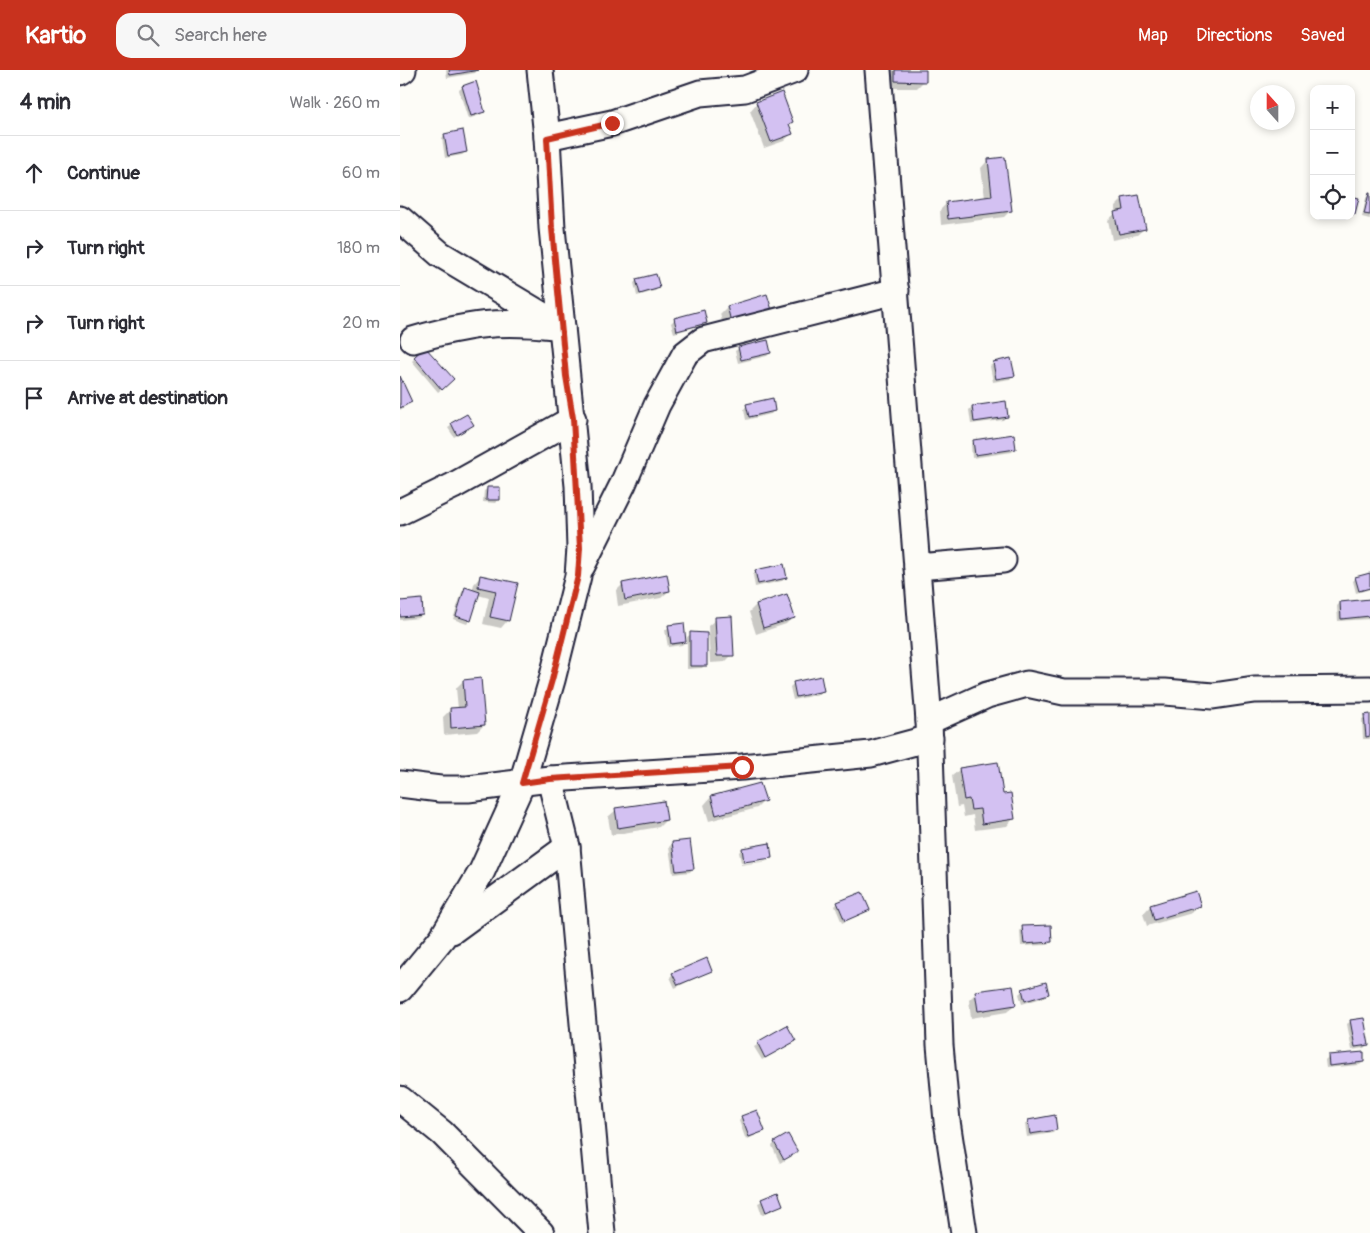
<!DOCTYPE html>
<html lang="en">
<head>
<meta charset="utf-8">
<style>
	:root { --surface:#fff; --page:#f7f7f7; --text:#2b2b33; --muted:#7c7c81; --line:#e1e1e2; --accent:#c8321e }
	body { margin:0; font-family:Pangolin,sans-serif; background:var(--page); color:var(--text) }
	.controls { position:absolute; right:15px; top:15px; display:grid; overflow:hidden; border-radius:10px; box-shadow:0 2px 8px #0003 }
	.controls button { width:45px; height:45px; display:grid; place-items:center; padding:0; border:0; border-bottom:1px solid var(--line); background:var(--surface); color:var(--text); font:25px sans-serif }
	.compass { position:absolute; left:850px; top:15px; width:45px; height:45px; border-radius:50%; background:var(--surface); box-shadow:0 2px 8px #0003; rotate:339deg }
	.stop { position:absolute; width:15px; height:15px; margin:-11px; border:4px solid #c8321e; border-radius:50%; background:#fff }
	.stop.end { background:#c8321e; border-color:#fff; box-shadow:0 1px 5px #0008 }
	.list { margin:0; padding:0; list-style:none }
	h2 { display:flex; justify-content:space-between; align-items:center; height:65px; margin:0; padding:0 20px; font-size:21px }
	h2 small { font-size:16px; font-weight:400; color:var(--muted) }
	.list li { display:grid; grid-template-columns:32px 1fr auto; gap:15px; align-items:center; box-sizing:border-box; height:75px; padding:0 20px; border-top:1px solid var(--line) }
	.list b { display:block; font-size:19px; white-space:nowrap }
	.list em { font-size:16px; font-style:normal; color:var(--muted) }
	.icon { flex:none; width:28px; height:28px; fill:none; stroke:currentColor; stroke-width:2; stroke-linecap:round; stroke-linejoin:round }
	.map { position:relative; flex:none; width:970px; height:1163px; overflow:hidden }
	header { display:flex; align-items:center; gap:30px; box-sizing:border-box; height:70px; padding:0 25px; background:var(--accent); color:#fff }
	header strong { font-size:24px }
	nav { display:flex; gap:28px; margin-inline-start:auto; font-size:18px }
	.search { width:350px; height:45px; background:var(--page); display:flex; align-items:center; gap:12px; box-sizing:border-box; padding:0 18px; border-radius:15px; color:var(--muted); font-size:19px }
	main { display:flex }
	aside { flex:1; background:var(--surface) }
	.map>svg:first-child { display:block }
	.shadow { fill:#0003 }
	.building { fill:#d3c1f2; stroke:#22223b }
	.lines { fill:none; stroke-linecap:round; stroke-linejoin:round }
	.minor-casing { stroke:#22223b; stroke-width:29 }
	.minor { stroke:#fdfcf7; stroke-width:25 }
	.route { stroke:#c8321e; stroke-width:6 }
</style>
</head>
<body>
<header>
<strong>Kartio</strong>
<div class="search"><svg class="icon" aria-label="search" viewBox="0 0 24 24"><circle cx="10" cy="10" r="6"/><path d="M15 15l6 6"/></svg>Search here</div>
<nav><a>Map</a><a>Directions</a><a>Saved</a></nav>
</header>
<main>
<aside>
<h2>4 min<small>Walk · 260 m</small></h2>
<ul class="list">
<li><svg class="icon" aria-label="ahead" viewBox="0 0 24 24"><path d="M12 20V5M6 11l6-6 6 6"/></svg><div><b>Continue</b></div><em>60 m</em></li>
<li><svg class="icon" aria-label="right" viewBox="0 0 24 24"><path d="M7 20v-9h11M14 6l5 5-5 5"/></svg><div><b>Turn right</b></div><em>180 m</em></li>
<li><svg class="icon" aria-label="right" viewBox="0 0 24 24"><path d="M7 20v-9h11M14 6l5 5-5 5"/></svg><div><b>Turn right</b></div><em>20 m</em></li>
<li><svg class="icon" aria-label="arrive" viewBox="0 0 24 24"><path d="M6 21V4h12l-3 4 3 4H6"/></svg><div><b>Arrive at destination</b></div></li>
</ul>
</aside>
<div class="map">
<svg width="970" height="1163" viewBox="0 0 970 1163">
	<rect width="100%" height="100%" fill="#fdfcf7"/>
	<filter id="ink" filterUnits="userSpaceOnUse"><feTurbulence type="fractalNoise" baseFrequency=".02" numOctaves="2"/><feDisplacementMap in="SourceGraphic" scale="10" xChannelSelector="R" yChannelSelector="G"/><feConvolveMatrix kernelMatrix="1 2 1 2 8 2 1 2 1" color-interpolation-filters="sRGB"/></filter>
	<g filter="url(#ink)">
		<g class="shadow">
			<path d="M46,0H78L75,3L47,8Z"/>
			<path d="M488,0H525L524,11L517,18H488Z"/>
			<path d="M63,17L83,42L80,45L68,49L59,20Z"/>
			<path d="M357,33L392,52L388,55L391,64L384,71L364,78L350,41Z"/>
			<path d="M45,65L66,82L62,85L45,88L42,68Z"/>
			<path d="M588,90L611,140L604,147L541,155L540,140L547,133L585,128L581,98Z"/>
			<path d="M970,124V149L962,147L966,128Z"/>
			<path d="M722,130L745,158L737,165L712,170L708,150L716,143L715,137Z"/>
			<path d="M237,210L258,218L255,221L237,226L234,213Z"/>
			<path d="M366,226L324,258L320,244L327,237Z"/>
			<path d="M275,249L306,252L302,255L274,263L271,253Z"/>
			<path d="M339,278L370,283L367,286L338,293L335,281Z"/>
			<path d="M25,279L49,313L38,322L12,291Z"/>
			<path d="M594,293L613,305L610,309L593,312L590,296Z"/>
			<path d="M0,309L11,332L0,340Z"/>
			<path d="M347,335L374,340L371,344L346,350L344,339Z"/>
			<path d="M572,337L606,347L603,350L571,354L569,340Z"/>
			<path d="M67,345L69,358L54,367L48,358Z"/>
			<path d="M574,371L615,379L612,382L572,388L571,375Z"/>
			<path d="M88,418L98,430L95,433L83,432L84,421Z"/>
			<path d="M356,501L386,508L382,511L355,517L353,505Z"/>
			<path d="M970,504V519L956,523L953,511L956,508Z"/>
			<path d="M81,506L116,514L108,550L101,558L83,554L89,528L78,525L70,550L67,554L53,549L62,522L65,519L72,521L74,514Z"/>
			<path d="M223,514L269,521L261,528L218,536L216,521Z"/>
			<path d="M386,525L393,547L386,554L356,564L349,542L356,535Z"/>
			<path d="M970,530V549L938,551L937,536L940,533Z"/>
			<path d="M0,532L22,545L19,548L0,550Z"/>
			<path d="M316,549L332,585L325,592L310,593L308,556Z"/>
			<path d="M269,557L285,572L282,575L268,577L265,560Z"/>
			<path d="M291,564L305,595L302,598L287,599V567Z"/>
			<path d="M63,611L84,655L77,662L44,665L43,647L50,640L58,639L56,618Z"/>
			<path d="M394,613L423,620L420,624L393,630L390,617Z"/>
			<path d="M970,645V669H963L962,649Z"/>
			<path d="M560,699L602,726L614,748L607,756L575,760L573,745L564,747L562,736L557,737L552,706Z"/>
			<path d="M311,727L364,731L357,738L309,751L304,735Z"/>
			<path d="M216,740L266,750L259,757L211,765L208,747Z"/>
			<path d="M289,771L293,798L290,802L273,804L269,777L272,774Z"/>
			<path d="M342,779L371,787L341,792L339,782Z"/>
			<path d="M369,790L368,791L341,795V794Z"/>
			<path d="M438,833L468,840L442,853L435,836Z"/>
			<path d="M799,835L792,843L747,856L743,844L750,836Z"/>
			<path d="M623,857L651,871L648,875L621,876L620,861Z"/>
			<path d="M311,900L275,918L270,907L273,904Z"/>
			<path d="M645,914L648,924L645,927L622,934L619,924L622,921Z"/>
			<path d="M576,923L614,935L607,942L571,948L569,930Z"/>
			<path d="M951,951L968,974L964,978L952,980L947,954Z"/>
			<path d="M387,957L395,971L362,990L354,977Z"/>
			<path d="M929,986L963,992L960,995L926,998L925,990Z"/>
			<path d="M342,1047L364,1061L346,1070L339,1051Z"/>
			<path d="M628,1051L656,1059L653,1063L627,1067L625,1054Z"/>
			<path d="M375,1073L397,1082L380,1093L372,1076Z"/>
			<path d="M377,1124L381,1135L362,1145L358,1133Z"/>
		</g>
		<g class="building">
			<path d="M49,0H79L50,5Z"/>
			<path d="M495,0H526V12L495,11Z"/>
			<path d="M76,11L85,42L71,46L62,16Z"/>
			<path d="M382,22L393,52L389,54L393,64L371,72L356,32Z"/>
			<path d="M63,60L67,82L48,86L44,64Z"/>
			<path d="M605,87L612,141L548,149L546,132L592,126L588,89Z"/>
			<path d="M969,123H970V145L964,144Z"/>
			<path d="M739,125L746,159L719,164L714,142L724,140L722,128Z"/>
			<path d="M951,126L959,128L955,144H951Z"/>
			<path d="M256,204L260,218L240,224L236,209Z"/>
			<path d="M367,224L372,240L331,252L327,236Z"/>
			<path d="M304,240L307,253L277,261L274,248Z"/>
			<path d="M368,270L371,283L341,290L338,277Z"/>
			<path d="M25,277L54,309L42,320L14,287Z"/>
			<path d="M611,288L615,306L596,309L593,292Z"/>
			<path d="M0,306L12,332L0,338Z"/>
			<path d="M373,328L375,341L349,347L346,334Z"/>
			<path d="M606,331L608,347L574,352L572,336Z"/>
			<path d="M67,344L74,355L57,365L51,353Z"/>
			<path d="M614,364L616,379L575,385L573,370Z"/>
			<path d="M87,417H100V430H86Z"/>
			<path d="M384,494L387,508L358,514L355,500Z"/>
			<path d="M970,503V518L959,521L955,507Z"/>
			<path d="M267,504L270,521L225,530L222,513Z"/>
			<path d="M80,505L118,513L109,551L90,547L96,521L78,517Z"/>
			<path d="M65,517L80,522L71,551L56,546Z"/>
			<path d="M387,524L395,548L363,558L356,534Z"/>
			<path d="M22,529L23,545L0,547V531Z"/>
			<path d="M970,529V546L941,549L940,532Z"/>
			<path d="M332,546L334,586H317L315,547Z"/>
			<path d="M284,553L286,572L271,574L268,555Z"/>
			<path d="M290,562L307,563V596H290Z"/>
			<path d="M421,606L424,621L396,627L393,612Z"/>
			<path d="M81,608L85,655L51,658L50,638L65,637L63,610Z"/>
			<path d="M970,644V666L966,667L964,645Z"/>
			<path d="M598,692L603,724L611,723L615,749L582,754L580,739L571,740L569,729L564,730L559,698Z"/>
			<path d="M360,713L366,731L316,745L311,726Z"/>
			<path d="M264,731L267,750L218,758L215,738Z"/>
			<path d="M290,770L294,799L276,801L272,772Z"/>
			<path d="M370,773L372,788L344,792L342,778Z"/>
			<path d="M796,821L801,836L754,850L750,835Z"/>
			<path d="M462,822L470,840L445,851L437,832Z"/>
			<path d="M651,855L652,872L624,874L622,856Z"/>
			<path d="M307,888L312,901L278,915L272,903Z"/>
			<path d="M646,912L649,924L625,931L622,919Z"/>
			<path d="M613,916L616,935L578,941L575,921Z"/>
			<path d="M964,948L969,975L955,977L950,950Z"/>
			<path d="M387,955L396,971L365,988L357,972Z"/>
			<path d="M964,982V992L929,996L928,985Z"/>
			<path d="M357,1040L365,1061L349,1067L341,1046Z"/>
			<path d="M655,1045L657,1060L630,1064L628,1050Z"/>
			<path d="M388,1064L398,1082L384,1090L374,1072Z"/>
			<path d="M378,1122L383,1135L366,1142L361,1129Z"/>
		</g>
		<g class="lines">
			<g class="minor-casing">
				<g id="minor">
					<path d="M478,0L529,651L540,975L547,1051L564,1163"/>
					<path d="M0,2L3,0"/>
					<path d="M147,67L212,53L300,23L345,19L395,0"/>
					<path d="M0,149L40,184L162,257"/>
					<path d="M13,270C67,254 98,250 155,256"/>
					<path d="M0,442L53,416L173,349"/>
					<path d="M182,496L223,414L257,335L285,284L303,270L496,221"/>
					<path d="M517,497L603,490"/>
					<path d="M529,651L587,625L627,614L664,622H765L813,626L854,620L970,619"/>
					<path d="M150,709L167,777L202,1163"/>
					<path d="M0,714L40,719H68L150,709L342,697L471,684L530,668"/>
					<path d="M52,861L167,777"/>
					<path d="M0,919L42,868L82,801L122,713L152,610L178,506L180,478L178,416L152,158L147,67L140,0"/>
					<path d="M0,1029L42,1063L141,1163"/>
				</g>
			</g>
			<use href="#minor" class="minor"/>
		</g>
	</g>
	<g class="lines" filter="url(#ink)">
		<path class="route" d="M212,53L147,68L152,158L166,306L173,348L180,478L178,506L152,610L122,713L150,709L342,697"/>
	</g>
</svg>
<div class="controls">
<button>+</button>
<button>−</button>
<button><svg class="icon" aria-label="locate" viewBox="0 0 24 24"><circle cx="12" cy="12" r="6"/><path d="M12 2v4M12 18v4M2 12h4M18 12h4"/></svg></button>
</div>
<svg class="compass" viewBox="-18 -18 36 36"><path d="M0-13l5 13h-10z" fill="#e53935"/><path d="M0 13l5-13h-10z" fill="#7c7c81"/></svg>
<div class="stop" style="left:342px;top:697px"></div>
<div class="stop end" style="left:212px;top:53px"></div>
</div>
</main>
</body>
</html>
